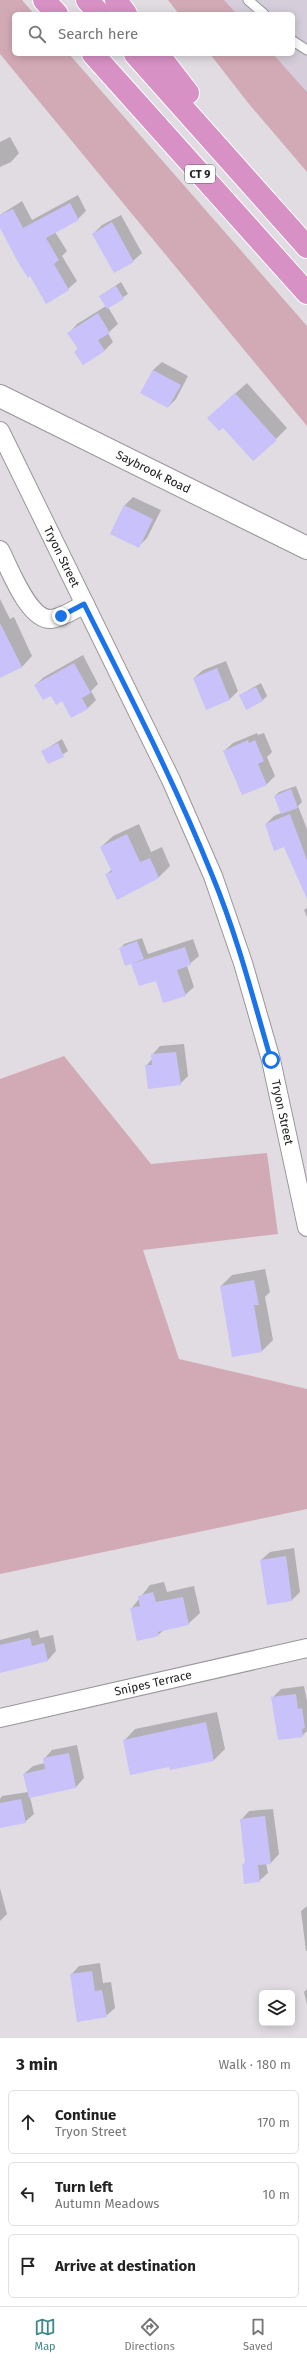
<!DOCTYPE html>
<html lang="en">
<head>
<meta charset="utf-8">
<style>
	:root { --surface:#fff; --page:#f2f2f2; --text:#222; --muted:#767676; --line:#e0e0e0; --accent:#3f8788 }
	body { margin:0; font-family:"Fira Sans",sans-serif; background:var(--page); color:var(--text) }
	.controls { position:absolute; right:12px; bottom:12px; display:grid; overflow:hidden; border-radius:6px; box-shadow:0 2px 10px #0003 }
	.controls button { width:36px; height:36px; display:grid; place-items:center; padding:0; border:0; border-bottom:1px solid var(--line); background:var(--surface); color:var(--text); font:20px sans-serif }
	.stop { position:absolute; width:12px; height:12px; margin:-9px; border:3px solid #1a73e8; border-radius:50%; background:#fff }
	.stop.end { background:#1a73e8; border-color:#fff; box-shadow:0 1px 4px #0008 }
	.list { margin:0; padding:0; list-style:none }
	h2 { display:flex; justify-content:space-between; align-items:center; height:52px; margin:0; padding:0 16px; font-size:17px }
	h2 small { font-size:13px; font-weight:400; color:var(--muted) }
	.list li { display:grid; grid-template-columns:26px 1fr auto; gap:12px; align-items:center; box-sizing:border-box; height:64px; margin:0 8px 8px; padding:0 8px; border:1px solid var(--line); border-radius:6px }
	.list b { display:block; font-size:15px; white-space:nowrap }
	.list p { margin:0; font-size:13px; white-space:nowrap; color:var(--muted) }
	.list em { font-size:13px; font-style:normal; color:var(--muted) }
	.icon { flex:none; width:22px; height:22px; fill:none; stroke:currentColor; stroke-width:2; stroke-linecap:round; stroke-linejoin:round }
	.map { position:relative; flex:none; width:307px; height:2038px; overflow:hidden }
	.search { position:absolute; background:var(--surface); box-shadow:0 2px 10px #0003; left:12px; right:12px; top:12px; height:44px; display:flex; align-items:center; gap:10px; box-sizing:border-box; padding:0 14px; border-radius:6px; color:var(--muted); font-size:15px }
	.sheet { height:268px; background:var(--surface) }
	nav { display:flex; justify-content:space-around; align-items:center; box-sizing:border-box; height:56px; border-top:1px solid var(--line); background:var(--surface); font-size:11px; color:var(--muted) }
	nav a { display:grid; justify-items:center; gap:2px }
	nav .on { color:var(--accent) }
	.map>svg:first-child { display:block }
	.built { fill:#d5ceda }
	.green { fill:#d2aab5 }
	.shadow { fill:#0003 }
	.building { fill:#c9c1fa }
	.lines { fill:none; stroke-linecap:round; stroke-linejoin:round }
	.lane-casing { stroke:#99969a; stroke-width:11 }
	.street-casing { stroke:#99969a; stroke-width:20 }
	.secondary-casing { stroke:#99969a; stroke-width:24 }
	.highway-casing { stroke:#fff; stroke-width:24 }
	.lane { stroke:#fff; stroke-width:9 }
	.street { stroke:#fff; stroke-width:18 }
	.secondary { stroke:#fff; stroke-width:22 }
	.highway { stroke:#d891c5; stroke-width:22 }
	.route { stroke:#1a73e8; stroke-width:5 }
	.labels { text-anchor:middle; stroke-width:3.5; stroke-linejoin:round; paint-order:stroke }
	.shield { fill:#fff; stroke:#646364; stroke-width:1 }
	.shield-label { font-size:11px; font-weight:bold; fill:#212022 }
	.street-label { font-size:12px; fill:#212022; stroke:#fff }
</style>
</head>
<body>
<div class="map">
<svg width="307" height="2038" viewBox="0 0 307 2038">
	<rect width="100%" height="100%" fill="#e0dce2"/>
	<path class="built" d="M224,0H307V92L273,54H293V14H237Z"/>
	<g class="green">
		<path d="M0,0H22L34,14H14V54H69L307,326V426L0,54Z"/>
		<path d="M168,0H224L237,14H179Z"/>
		<path d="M210,54H273L307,92V172L249,104Z"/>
		<path d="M64,1056L151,1164L267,1153L278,1234L143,1250L179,1359L307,1389V1509L0,1574V1079Z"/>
	</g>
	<g class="shadow">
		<path d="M10,137L19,153L11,162L0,167V142Z"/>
		<path d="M78,195L86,211L78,219L55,232L67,251L62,256L77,281L68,289L0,226V215L22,201L32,220Z"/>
		<path d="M121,215L142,253L133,261L114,271L93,234L102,225Z"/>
		<path d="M121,282L128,294L108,307L118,324L108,333L113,342L105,350L83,364L75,352L79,348L69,333L77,324L106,306L100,296Z"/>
		<path d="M162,362L188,376L176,399L168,407L141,393L153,370Z"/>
		<path d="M247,383L287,428L276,439L220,407Z"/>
		<path d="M133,497L161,510L147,538L138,547L111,533L125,505Z"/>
		<path d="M0,599L10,619L14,617L32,656L22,667L0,677Z"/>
		<path d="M83,655L98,684L91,691L96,700L88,708L72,717L63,700L35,685L44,677Z"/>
		<path d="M226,661L238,691L230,699L207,708L194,678L203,670Z"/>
		<path d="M261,683L267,696L262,701L240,695Z"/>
		<path d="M257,733L258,735L264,733L272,752L267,757L275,776L267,784L243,794L224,751L233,743Z"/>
		<path d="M62,739L68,751L49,763L43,751Z"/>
		<path d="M296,786L302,802L298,806L307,829V897L284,846L266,824L274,816L281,813L275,796L279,792Z"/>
		<path d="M139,824L151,852L162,847L170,866L159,877L117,898L106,875L112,869L101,847L113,836Z"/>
		<path d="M307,908V917L304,910Z"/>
		<path d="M142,938L148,954L193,939L199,956L187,966L194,987L185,995L132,964L136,961L120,949L124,944Z"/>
		<path d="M184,1044L188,1076L180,1084L146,1066L152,1059V1055L160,1046Z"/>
		<path d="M265,1269L270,1292L265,1297L273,1340L262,1351L221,1286L232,1275Z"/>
		<path d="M294,1548L300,1592L292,1600L268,1604L261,1560L270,1552Z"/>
		<path d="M164,1582L167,1592L194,1586L200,1613L188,1624L165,1629L158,1635L131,1609L150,1585Z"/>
		<path d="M38,1630L40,1638L53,1635L56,1651L48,1660L0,1672V1640Z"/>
		<path d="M304,1686L307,1701V1731L302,1736L272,1698L281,1689Z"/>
		<path d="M217,1712L225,1749L214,1760L170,1766L124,1741L135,1729Z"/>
		<path d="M77,1745L84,1778L76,1787L30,1797L34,1814L25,1822L0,1827V1799L2,1796L28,1792L24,1774L33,1766L45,1763L44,1759L52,1750Z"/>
		<path d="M273,1809L279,1854L271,1863H266L268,1873L259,1881L243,1865L246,1862L241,1820L249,1811Z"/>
		<path d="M0,1888L7,1914L0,1921Z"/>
		<path d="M307,1906V1951H306L301,1911Z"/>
		<path d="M100,1963L103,1983L111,1982L115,2008L106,2016L71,1975L79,1966Z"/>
		<path d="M307,1989V2005L304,1992Z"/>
	</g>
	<g class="building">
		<path d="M70,203L79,220L46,238L59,260L54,264L69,290L46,304L30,276L28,278L18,262L0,228V215L13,209L23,228Z"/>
		<path d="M112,222L134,262L114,273L92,234Z"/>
		<path d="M116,286L124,299L107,309L99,296Z"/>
		<path d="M98,313L110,333L98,340L105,351L83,365L74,352L78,349L67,333Z"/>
		<path d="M153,370L181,385L168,408L140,393Z"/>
		<path d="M235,393L277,440L253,461L223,428L219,431L207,418Z"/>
		<path d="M124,505L153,519L139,548L110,534Z"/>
		<path d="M0,623L22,667L0,678Z"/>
		<path d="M74,663L91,693L82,698L88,709L71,718L62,701L56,705L51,696L43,700L34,685Z"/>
		<path d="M217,668L230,700L206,710L193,678Z"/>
		<path d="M256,687L263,701L246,710L239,695Z"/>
		<path d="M248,740L249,743L255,740L264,761L258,764L267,785L242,795L223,751Z"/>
		<path d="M58,743L64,757L48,764L41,751Z"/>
		<path d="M291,789L298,808L281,814L274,796Z"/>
		<path d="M290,814L307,860V899L284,847L274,851L265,824Z"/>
		<path d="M127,834L140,862L150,858L159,878L117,900L105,874L112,872L100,847Z"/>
		<path d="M137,941L144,959L125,966L119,948Z"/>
		<path d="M185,947L191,965L177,970L186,996L163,1003L156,981L139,986L131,964Z"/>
		<path d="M176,1052L181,1085L148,1089L145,1065H152L151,1054Z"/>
		<path d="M254,1280L259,1305H254L262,1352L232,1357L220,1286Z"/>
		<path d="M286,1556L292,1601L267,1605L260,1560Z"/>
		<path d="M153,1592L156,1602L183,1597L189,1625L158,1632L159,1636L137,1641L130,1608L140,1606L138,1596Z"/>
		<path d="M30,1638L32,1646L44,1643L48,1661L0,1673V1645Z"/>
		<path d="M296,1694L298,1709L302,1708L305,1728L302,1729L303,1737L278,1740L271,1697Z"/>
		<path d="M206,1722L214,1761L170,1770L169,1767L130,1775L123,1740Z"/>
		<path d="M69,1753L76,1788L29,1798L23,1774L45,1769L43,1758Z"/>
		<path d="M21,1799L26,1823L0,1828V1803Z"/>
		<path d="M265,1816L271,1864L258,1865L260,1882L244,1884L242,1864H245L240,1819Z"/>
		<path d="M92,1971L95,1991L102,1990L107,2017L77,2022L70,1974Z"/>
	</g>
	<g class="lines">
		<g class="lane-casing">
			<g id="lane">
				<path d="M248,0L264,14"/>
				<path d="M293,41L307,50"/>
			</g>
		</g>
		<g class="street-casing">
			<g id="street">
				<path id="s1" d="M0,431L171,780L213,876L243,963L271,1060L307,1227"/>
				<path d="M0,550C9,567 28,620 51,619C62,618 75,609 85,604"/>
				<path id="s2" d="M0,1718L307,1648"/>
			</g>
		</g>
		<g class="secondary-casing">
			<g id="secondary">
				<path id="s3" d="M0,396L307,548"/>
			</g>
		</g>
		<g class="highway-casing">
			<g id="highway">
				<path d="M44,0L57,14"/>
				<path d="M87,0L100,14"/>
				<path d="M116,0L126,14"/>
				<path d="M93,54L307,293"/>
				<path d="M135,54L307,247"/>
				<path d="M158,54L188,93"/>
			</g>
		</g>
		<use href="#lane" class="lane"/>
		<use href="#street" class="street"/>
		<use href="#secondary" class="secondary"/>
		<use href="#highway" class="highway"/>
	</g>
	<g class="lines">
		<path class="route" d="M61,616L84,604C129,694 175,783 212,875C237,935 253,998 271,1060"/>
	</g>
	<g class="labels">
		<rect class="shield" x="185" y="165" width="30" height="18" rx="3"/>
		<g class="shield-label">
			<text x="200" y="178">CT 9</text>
		</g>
		<g class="street-label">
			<text dy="4" stroke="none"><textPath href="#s3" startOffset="171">Saybrook Road</textPath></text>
			<text dy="4" stroke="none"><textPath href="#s1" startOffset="140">Tryon Street</textPath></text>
			<text dy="4" stroke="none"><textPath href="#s1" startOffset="740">Tryon Street</textPath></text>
			<text dy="4" stroke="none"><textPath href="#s2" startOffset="157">Snipes Terrace</textPath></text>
		</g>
	</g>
</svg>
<div class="controls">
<button><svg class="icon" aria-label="layers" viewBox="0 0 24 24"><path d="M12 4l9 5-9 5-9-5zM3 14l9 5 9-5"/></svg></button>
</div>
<div class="stop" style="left:271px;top:1060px"></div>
<div class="stop end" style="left:61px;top:616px"></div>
<div class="search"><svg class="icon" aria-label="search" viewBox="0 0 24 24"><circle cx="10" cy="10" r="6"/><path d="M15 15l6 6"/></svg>Search here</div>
</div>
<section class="sheet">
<h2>3 min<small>Walk · 180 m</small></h2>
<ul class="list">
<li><svg class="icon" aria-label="ahead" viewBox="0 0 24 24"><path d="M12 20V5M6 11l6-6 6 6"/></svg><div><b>Continue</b><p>Tryon Street</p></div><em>170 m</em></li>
<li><svg class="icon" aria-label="left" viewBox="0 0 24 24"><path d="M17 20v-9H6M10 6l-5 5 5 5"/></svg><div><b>Turn left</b><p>Autumn Meadows</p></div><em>10 m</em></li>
<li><svg class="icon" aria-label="arrive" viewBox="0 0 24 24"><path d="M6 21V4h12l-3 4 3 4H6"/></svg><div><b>Arrive at destination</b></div></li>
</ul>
</section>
<nav>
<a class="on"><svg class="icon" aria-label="map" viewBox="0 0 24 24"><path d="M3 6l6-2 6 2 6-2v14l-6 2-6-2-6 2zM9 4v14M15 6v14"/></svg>Map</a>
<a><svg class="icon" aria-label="directions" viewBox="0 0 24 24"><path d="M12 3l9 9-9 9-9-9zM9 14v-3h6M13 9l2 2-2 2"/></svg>Directions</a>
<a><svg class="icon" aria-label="saved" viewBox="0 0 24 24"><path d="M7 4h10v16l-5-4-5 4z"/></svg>Saved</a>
</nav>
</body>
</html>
